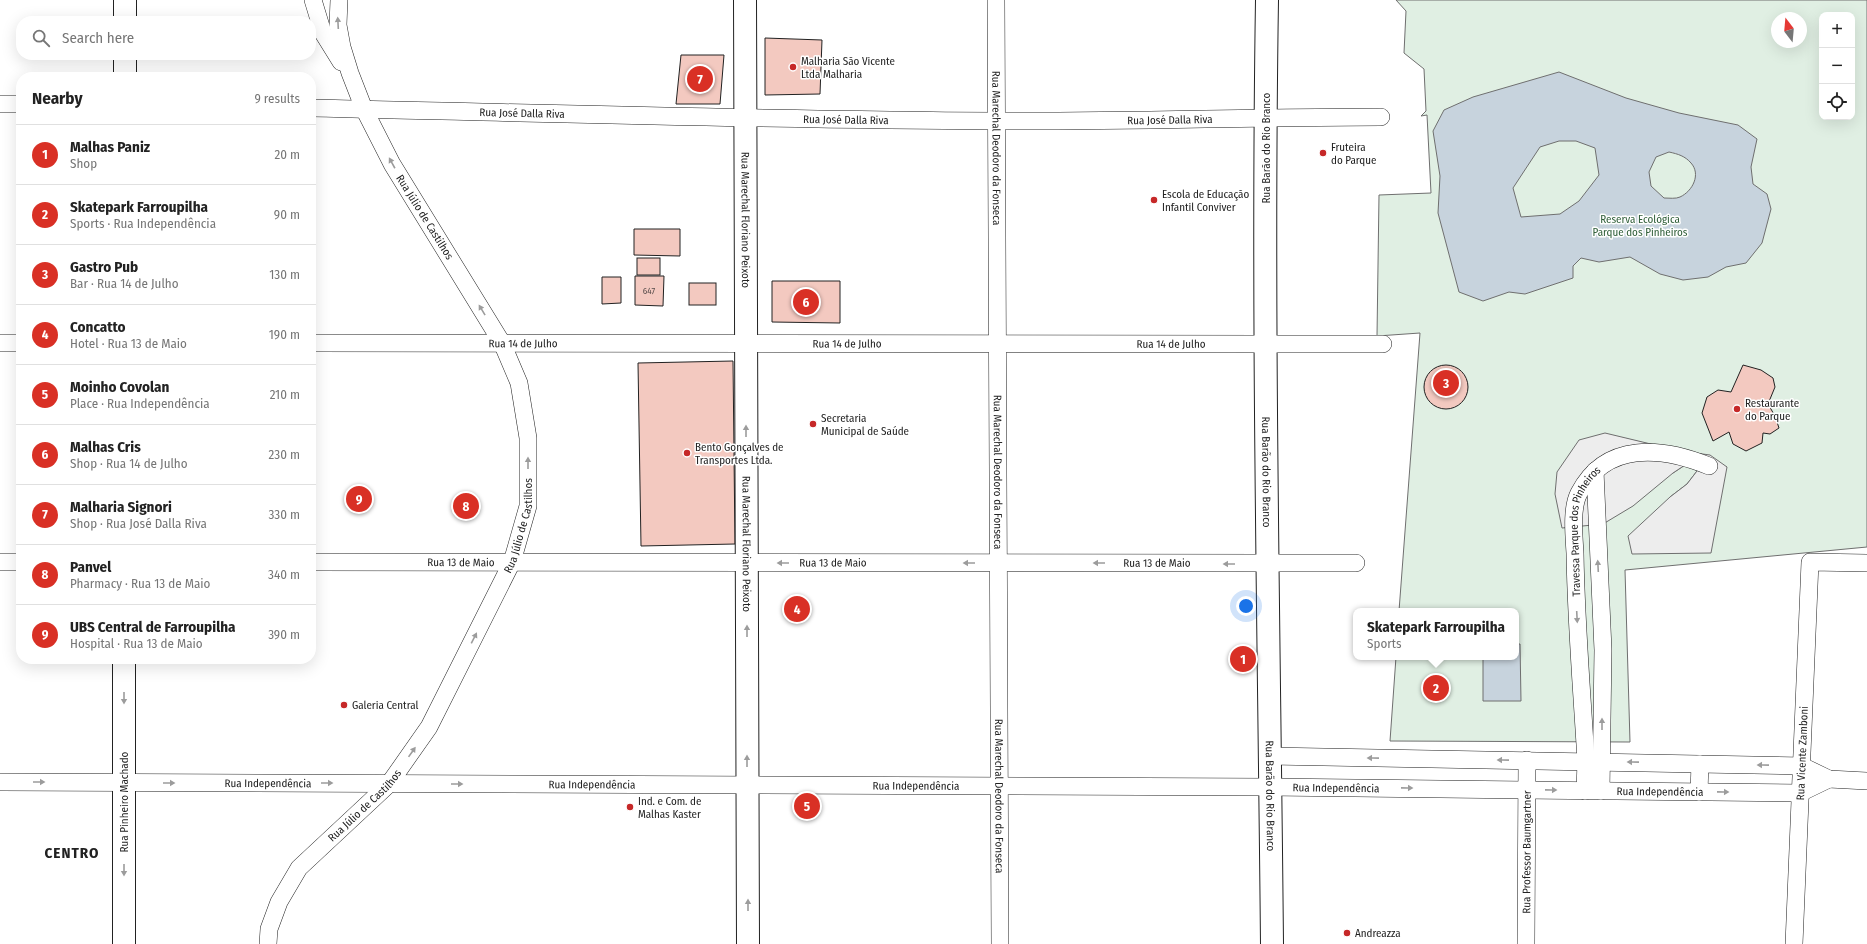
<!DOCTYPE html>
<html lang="en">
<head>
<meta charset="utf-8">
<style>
	:root { --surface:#fff; --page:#f6f6f6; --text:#222; --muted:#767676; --line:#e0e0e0; --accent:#d93025 }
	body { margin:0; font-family:"Fira Sans Condensed",sans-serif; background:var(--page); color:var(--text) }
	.controls { position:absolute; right:12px; top:12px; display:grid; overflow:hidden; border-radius:8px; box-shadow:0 4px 16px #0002 }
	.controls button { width:36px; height:36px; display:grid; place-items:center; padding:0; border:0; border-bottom:1px solid var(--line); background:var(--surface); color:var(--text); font:20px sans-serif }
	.compass { position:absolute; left:1771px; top:12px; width:36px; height:36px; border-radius:50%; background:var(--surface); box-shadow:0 4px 16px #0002; rotate:344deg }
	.you { position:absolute; left:1246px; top:606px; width:14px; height:14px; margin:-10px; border:3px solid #fff; border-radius:50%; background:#1a73e8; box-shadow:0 0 0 6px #1a73e833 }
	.badge { display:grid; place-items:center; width:26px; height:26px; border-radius:50%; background:var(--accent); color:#fff; font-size:13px; font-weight:700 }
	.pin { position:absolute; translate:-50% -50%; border:2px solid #fff; box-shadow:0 1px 4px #0006 }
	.popup { position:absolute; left:1353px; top:608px; width:166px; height:52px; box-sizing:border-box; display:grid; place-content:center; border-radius:8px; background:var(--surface); filter:drop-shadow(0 1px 3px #0005); font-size:13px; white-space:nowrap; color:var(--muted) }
	.popup b { font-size:15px; color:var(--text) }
	.popup::after { content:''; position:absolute; left:50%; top:100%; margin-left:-8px; border:8px solid transparent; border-top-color:var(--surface) }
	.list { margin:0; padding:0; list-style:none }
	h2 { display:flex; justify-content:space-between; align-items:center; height:52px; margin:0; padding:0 16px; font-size:17px }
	h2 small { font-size:13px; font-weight:400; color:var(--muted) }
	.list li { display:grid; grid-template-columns:26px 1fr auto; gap:12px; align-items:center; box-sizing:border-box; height:60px; padding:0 16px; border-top:1px solid var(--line) }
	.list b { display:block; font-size:15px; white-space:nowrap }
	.list p { margin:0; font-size:13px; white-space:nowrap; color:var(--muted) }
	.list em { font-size:13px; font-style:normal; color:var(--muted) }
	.icon { flex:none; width:22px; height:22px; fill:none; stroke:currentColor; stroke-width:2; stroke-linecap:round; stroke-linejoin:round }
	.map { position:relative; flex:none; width:1867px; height:944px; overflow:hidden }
	.search { position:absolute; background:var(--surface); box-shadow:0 4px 16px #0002; left:16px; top:16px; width:300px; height:44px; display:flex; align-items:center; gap:10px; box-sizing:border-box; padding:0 14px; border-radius:16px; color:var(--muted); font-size:15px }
	.panel { position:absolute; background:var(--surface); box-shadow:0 4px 16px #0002; left:16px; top:72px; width:300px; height:592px; border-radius:16px }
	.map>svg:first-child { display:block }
	.green { fill:#e0efe3; stroke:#6f6f6f; fill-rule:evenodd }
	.parking { fill:#ededed; stroke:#6f6f6f }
	.water { fill:#c7d3dd; stroke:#6f6f6f; fill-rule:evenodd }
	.building { fill:#f3c9c0; stroke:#222 }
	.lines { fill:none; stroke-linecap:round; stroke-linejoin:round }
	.minor-casing { stroke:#222; stroke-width:18 }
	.major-casing { stroke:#222; stroke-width:24 }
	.minor { stroke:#fff; stroke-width:17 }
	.major { stroke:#fff; stroke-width:22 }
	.oneway { fill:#9c9c9c }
	.poi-dot { fill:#c62828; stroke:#fff; stroke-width:1.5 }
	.labels { text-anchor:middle; stroke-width:3; stroke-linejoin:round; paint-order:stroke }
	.number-label { font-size:9px; fill:#564c4a }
	.poi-label { font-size:11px; fill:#222; stroke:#fff; text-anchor:start }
	.street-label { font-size:11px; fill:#222; stroke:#fff }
	.park-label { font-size:11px; fill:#2f5e38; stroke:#fff }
	.district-label { font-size:15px; font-weight:bold; letter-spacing:1px; fill:#222; stroke:#fff }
</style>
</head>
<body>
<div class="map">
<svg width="1867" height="944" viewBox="0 0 1867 944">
	<rect width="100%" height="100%" fill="#fff"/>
	<path class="green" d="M1396,0H1867V547L1625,570L1630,742L1390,741L1396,657H1516V611H1399L1420,333L1377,336L1379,195L1431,193L1427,115L1421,116L1426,111L1424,69L1404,53L1406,11ZM1822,15H1852V117H1822ZM1777,18H1801V42H1777ZM1605,434L1680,451L1727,467L1670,497L1687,484L1697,471L1688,463L1673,473Z"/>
	<path class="parking" d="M1605,433L1680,451L1710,455L1727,467L1711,553L1632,554L1628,536L1670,497L1687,484L1697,471L1688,463L1673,473L1633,506L1603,524L1562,528L1555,494L1557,472L1579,440Z"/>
	<g class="water">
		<path d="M1559,72L1626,98L1679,113L1738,125L1757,139L1751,167L1753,184L1767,194L1771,209L1762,243L1746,263L1726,267L1708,277L1683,280L1660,274L1630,257L1599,262L1581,258L1573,266V278L1525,294L1509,292L1483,301L1459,292L1438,213L1440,176L1433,131L1444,110L1473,97ZM1559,141H1576L1595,148L1599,175L1579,201L1560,214L1521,217L1513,188L1540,147ZM1669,152C1678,154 1685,156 1691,163C1701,174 1693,191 1680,197C1676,199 1669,198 1664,198L1651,186L1649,172L1656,157Z"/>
		<path d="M1516,644H1520L1521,701H1483V657H1516Z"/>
	</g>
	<g class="building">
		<path d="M765,38L822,40L820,94L765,95Z"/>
		<path d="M681,55H724L720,104H676Z"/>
		<path d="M634,229H680V256L634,255Z"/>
		<rect x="637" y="258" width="23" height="17"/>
		<path d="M635,276H664L663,306L635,305Z"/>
		<path d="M602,277H621V303L602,304Z"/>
		<path d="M772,281H840V323L772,322Z"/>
		<rect x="689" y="283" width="27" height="22"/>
		<path d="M733,361L735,544L641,546L638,363Z"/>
		<path d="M1743,365L1761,370L1773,378L1775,387L1768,404L1775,416L1779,428L1770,434L1763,433L1762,443L1746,451L1733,444L1729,432L1713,441L1702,413L1707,397L1718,390L1731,392Z"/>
		<circle cx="1446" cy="387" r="22"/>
	</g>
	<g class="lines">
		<g class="minor-casing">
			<g id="minor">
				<path d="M313,0L323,33L341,62"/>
				<path id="s1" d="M996,0L1000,944"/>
				<path d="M0,104H21"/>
				<path id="s2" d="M311,108C539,113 766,120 994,121C1123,122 1252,117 1381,117"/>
				<path d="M0,343H21"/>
				<path id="s3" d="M311,343L1383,344"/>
				<path d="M1595,471L1603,650L1601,791"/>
				<path d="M0,562H21"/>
				<path id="s4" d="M311,562L1356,563"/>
				<path d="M1270,756L1802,766L1829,779L1867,781"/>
				<path id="s5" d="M0,782L1270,787L1800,793L1829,779"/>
				<path id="s6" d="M1585,791L1586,761C1582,692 1576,623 1575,553C1574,536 1571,508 1579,493C1606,441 1662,447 1709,466"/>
				<path d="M1699,792L1700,764"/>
				<path id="s7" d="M268,944L269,929L279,902L299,868L389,784L429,727L512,562L528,506V438L519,383L502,343L392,164L364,109L350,73L342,47L338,25L339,0"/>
				<path id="s8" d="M1526,944L1527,760"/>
				<path id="s9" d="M1794,944L1810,562L1867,563"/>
			</g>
		</g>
		<g class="major-casing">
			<g id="major">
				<path id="s10" d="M745,0L748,944"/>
				<path id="s11" d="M1267,0C1262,315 1269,629 1272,944"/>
				<path d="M125,21V0"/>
				<path d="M125,77V55"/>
				<path d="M124,944V659"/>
			</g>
		</g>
		<use href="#minor" class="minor"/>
		<use href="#major" class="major"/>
	</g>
	<defs><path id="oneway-solid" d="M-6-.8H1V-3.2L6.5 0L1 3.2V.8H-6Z"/></defs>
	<g class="oneway">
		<use href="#oneway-solid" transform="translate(338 23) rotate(-93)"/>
		<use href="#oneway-solid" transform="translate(392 163) rotate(-119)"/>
		<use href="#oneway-solid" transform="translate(482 310) rotate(-121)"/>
		<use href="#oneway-solid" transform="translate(746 431) rotate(-90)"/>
		<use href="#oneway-solid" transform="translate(528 463) rotate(-90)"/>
		<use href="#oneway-solid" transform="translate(783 563) rotate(-180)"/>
		<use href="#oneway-solid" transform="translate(969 563) rotate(-180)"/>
		<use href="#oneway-solid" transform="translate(1099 563) rotate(-180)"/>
		<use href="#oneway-solid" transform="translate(1229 564) rotate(-180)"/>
		<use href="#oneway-solid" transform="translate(1598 566) rotate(-93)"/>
		<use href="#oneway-solid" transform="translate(1577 617) rotate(87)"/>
		<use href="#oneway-solid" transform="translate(747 631) rotate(-90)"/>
		<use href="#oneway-solid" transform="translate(474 638) rotate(-63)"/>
		<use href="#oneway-solid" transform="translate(124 698) rotate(90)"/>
		<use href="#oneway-solid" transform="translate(1602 724) rotate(-90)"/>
		<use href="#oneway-solid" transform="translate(412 752) rotate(-55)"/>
		<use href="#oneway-solid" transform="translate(1373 758) rotate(-179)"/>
		<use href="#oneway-solid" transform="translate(1503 760) rotate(-179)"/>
		<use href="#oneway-solid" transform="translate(747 761) rotate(-90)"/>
		<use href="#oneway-solid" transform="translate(1633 762) rotate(-179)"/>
		<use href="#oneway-solid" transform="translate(1763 765) rotate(-179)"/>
		<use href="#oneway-solid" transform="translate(39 782)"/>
		<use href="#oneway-solid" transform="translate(169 783)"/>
		<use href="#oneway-solid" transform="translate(327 783)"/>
		<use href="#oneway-solid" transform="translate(457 784)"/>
		<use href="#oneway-solid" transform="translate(1407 788) rotate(1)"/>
		<use href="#oneway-solid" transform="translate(1551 790) rotate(1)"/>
		<use href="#oneway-solid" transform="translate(1723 792) rotate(1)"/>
		<use href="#oneway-solid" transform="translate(124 870) rotate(90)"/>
		<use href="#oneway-solid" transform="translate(748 905) rotate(-90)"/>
	</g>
	<g class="poi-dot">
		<circle cx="793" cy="67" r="4"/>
		<circle cx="1323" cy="153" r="4"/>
		<circle cx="1154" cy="200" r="4"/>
		<circle cx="1737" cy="409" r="4"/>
		<circle cx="813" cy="424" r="4"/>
		<circle cx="687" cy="453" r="4"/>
		<circle cx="344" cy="705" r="4"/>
		<circle cx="630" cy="807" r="4"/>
		<circle cx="1347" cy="933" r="4"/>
	</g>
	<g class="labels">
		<g class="number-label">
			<text x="649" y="294">647</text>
		</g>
		<g class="poi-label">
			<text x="801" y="65">Malharia São Vicente<tspan x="801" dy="13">Ltda Malharia</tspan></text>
			<text x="1331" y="151">Fruteira<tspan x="1331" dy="13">do Parque</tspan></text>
			<text x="1162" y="198">Escola de Educação<tspan x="1162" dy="13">Infantil Conviver</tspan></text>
			<text x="1745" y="407">Restaurante<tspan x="1745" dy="13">do Parque</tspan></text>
			<text x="821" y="422">Secretaria<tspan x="821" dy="13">Municipal de Saúde</tspan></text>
			<text x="695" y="451">Bento Gonçalves de<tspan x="695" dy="13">Transportes Ltda.</tspan></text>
			<text x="352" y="709">Galeria Central</text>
			<text x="638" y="805">Ind. e Com. de<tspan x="638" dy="13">Malhas Kaster</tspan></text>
			<text x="1355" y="937">Andreazza</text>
		</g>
		<g class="street-label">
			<text dy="4" stroke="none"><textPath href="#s2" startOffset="211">Rua José Dalla Riva</textPath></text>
			<text dy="4" stroke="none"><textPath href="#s2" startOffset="859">Rua José Dalla Riva</textPath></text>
			<text dy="4" stroke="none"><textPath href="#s2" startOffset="535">Rua José Dalla Riva</textPath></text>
			<text dy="4" stroke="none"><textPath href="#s1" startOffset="148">Rua Marechal Deodoro da Fonseca</textPath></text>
			<text transform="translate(1266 148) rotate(-90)" y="4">Rua Barão do Rio Branco</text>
			<text transform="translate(425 217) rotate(58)" y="4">Rua Júlio de Castilhos</text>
			<text dy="4" stroke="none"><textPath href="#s10" startOffset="220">Rua Marechal Floriano Peixoto</textPath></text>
			<text dy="4" stroke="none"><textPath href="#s3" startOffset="212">Rua 14 de Julho</textPath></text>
			<text dy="4" stroke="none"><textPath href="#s3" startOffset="536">Rua 14 de Julho</textPath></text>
			<text dy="4" stroke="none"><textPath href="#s3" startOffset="860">Rua 14 de Julho</textPath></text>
			<text dy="4" stroke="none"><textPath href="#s1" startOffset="472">Rua Marechal Deodoro da Fonseca</textPath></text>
			<text dy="4" stroke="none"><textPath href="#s11" startOffset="472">Rua Barão do Rio Branco</textPath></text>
			<text dy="4" stroke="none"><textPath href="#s7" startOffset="498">Rua Júlio de Castilhos</textPath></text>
			<text dy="4" stroke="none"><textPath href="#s6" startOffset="263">Travessa Parque dos Pinheiros</textPath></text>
			<text dy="4" stroke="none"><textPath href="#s10" startOffset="544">Rua Marechal Floriano Peixoto</textPath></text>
			<text dy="4" stroke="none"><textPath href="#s4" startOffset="150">Rua 13 de Maio</textPath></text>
			<text dy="4" stroke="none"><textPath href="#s4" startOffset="522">Rua 13 de Maio</textPath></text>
			<text dy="4" stroke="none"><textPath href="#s4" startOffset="846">Rua 13 de Maio</textPath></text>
			<text dy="4" stroke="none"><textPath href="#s9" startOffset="191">Rua Vicente Zamboni</textPath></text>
			<text dy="4" stroke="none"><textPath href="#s5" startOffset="268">Rua Independência</textPath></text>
			<text dy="4" stroke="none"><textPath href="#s5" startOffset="592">Rua Independência</textPath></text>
			<text dy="4" stroke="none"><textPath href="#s5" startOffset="916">Rua Independência</textPath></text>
			<text dy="4" stroke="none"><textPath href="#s5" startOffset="1336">Rua Independência</textPath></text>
			<text dy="4" stroke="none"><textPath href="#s5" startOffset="1660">Rua Independência</textPath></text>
			<text dy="4" stroke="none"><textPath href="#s1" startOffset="796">Rua Marechal Deodoro da Fonseca</textPath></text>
			<text dy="4" stroke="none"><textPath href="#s11" startOffset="796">Rua Barão do Rio Branco</textPath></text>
			<text transform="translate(124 802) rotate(-90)" y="4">Rua Pinheiro Machado</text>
			<text dy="4" stroke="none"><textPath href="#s7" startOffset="174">Rua Júlio de Castilhos</textPath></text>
			<text dy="4" stroke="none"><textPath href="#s8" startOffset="92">Rua Professor Baumgartner</textPath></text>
		</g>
		<g class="park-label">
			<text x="1640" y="223">Reserva Ecológica<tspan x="1640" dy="13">Parque dos Pinheiros</tspan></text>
		</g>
		<g class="district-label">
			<text x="72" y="858">CENTRO</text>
		</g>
	</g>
</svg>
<div class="controls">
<button>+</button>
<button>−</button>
<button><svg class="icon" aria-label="locate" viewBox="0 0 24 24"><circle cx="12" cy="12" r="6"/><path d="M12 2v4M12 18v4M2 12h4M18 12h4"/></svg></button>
</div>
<svg class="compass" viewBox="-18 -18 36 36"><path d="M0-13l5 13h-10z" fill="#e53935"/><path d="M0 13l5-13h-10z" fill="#767676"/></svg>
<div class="you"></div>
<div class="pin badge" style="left:1243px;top:659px">1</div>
<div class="pin badge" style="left:1436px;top:688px">2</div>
<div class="popup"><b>Skatepark Farroupilha</b>Sports</div>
<div class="pin badge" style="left:1446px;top:383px">3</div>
<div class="pin badge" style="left:797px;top:609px">4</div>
<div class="pin badge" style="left:807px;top:806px">5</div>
<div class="pin badge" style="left:806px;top:302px">6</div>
<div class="pin badge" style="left:700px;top:79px">7</div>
<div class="pin badge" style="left:466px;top:506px">8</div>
<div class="pin badge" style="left:359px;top:499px">9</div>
<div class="search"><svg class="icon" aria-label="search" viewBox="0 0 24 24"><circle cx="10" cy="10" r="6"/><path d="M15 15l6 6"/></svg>Search here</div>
<section class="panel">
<h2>Nearby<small>9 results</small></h2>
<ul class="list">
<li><span class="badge">1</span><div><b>Malhas Paniz</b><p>Shop</p></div><em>20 m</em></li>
<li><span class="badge">2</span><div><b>Skatepark Farroupilha</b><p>Sports · Rua Independência</p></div><em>90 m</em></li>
<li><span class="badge">3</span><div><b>Gastro Pub</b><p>Bar · Rua 14 de Julho</p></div><em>130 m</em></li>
<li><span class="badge">4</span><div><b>Concatto</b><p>Hotel · Rua 13 de Maio</p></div><em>190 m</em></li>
<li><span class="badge">5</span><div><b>Moinho Covolan</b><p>Place · Rua Independência</p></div><em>210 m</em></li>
<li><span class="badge">6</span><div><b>Malhas Cris</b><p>Shop · Rua 14 de Julho</p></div><em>230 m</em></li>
<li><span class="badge">7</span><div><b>Malharia Signori</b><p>Shop · Rua José Dalla Riva</p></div><em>330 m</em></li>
<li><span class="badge">8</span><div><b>Panvel</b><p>Pharmacy · Rua 13 de Maio</p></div><em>340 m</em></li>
<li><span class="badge">9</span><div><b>UBS Central de Farroupilha</b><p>Hospital · Rua 13 de Maio</p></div><em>390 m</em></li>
</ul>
</section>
</div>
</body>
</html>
